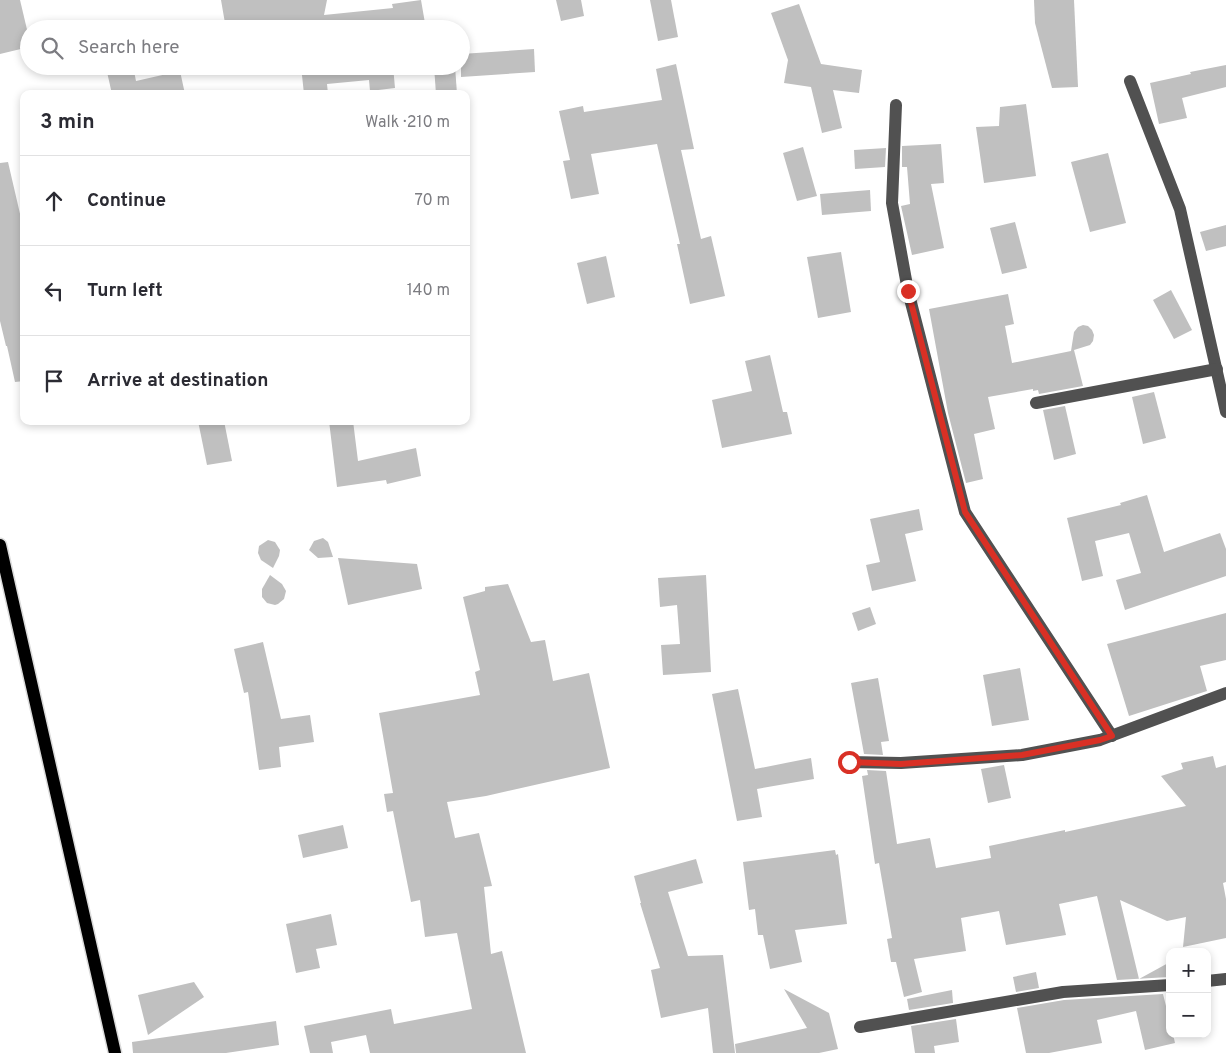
<!DOCTYPE html>
<html lang="en">
<head>
<meta charset="utf-8">
<style>
	:root { --surface:#fff; --page:#f7f7f7; --text:#2b2b33; --muted:#7c7c81; --line:#e1e1e2 }
	body { margin:0; font-family:Overpass,sans-serif; background:var(--page); color:var(--text) }
	.controls { position:absolute; right:15px; bottom:15px; display:grid; overflow:hidden; border-radius:10px; box-shadow:0 2px 8px #0003 }
	.controls button { width:45px; height:45px; display:grid; place-items:center; padding:0; border:0; border-bottom:1px solid var(--line); background:var(--surface); color:var(--text); font:25px sans-serif }
	.stop { position:absolute; width:15px; height:15px; margin:-11px; border:4px solid #d93025; border-radius:50%; background:#fff }
	.stop.end { background:#d93025; border-color:#fff; box-shadow:0 1px 5px #0008 }
	.list { margin:0; padding:0; list-style:none }
	h2 { display:flex; justify-content:space-between; align-items:center; height:65px; margin:0; padding:0 20px; font-size:21px }
	h2 small { font-size:16px; font-weight:400; color:var(--muted) }
	.list li { display:grid; grid-template-columns:32px 1fr auto; gap:15px; align-items:center; box-sizing:border-box; height:90px; padding:0 20px; border-top:1px solid var(--line) }
	.list b { display:block; font-size:19px; white-space:nowrap }
	.list em { font-size:16px; font-style:normal; color:var(--muted) }
	.icon { flex:none; width:28px; height:28px; fill:none; stroke:currentColor; stroke-width:2; stroke-linecap:round; stroke-linejoin:round }
	.map { position:relative; flex:none; width:1226px; height:1053px; overflow:hidden }
	.search { position:absolute; background:var(--surface); box-shadow:0 2px 8px #0003; left:20px; top:20px; width:450px; height:55px; display:flex; align-items:center; gap:12px; box-sizing:border-box; padding:0 18px; border-radius:28px; color:var(--muted); font-size:19px }
	.panel { position:absolute; background:var(--surface); box-shadow:0 2px 8px #0003; left:20px; top:90px; width:450px; height:335px; border-radius:10px }
	.map>svg:first-child { display:block }
	.building { fill:#c0c0c0 }
	.lines { fill:none; stroke-linecap:round; stroke-linejoin:round }
	.major-casing { stroke:#dbdbdb; stroke-width:15 }
	.minor { stroke:#515151; stroke-width:12 }
	.major { stroke:#000; stroke-width:12 }
	.route { stroke:#d93025; stroke-width:6 }
</style>
</head>
<body>
<div class="map">
<svg width="1226" height="1053" viewBox="0 0 1226 1053">
	<rect width="100%" height="100%" fill="#fff"/>
	<g class="building">
		<path d="M0,0H20L29,38V47L0,54Z"/>
		<path d="M221,0H327L324,15L393,8L392,4L421,0L426,29H301L278,25V29H226Z"/>
		<path d="M556,0H581L584,16L561,21Z"/>
		<path d="M650,0H671L678,37L658,41Z"/>
		<path d="M1034,0H1074L1078,87L1052,88L1035,23Z"/>
		<path d="M799,4L821,64L862,70L859,93L833,90L842,128L822,133L811,87L784,83L788,60L771,13Z"/>
		<path d="M534,49L535,72L461,77V54Z"/>
		<path d="M676,64L694,149L681,150L701,239L711,236L725,296L690,304L677,244H680L657,144L591,154L599,194L571,199L563,161L570,160L559,111L583,106L584,112L662,100L656,69Z"/>
		<path d="M1226,65V87L1182,98L1187,118L1159,124L1150,83L1191,74L1190,72Z"/>
		<path d="M133,66L136,81L180,71L185,94H112L107,72Z"/>
		<path d="M301,66H393L395,88L370,91L369,80L327,84L328,94H304Z"/>
		<path d="M434,66H455L457,94H436Z"/>
		<path d="M1026,104L1036,176L984,183L976,127L999,126L1000,107Z"/>
		<path d="M941,144L944,183L931,184L944,248L912,255L901,206L910,204L907,167H902V146Z"/>
		<path d="M803,147L817,196L797,201L783,153Z"/>
		<path d="M886,148L885,167L855,169L854,150Z"/>
		<path d="M1108,153L1126,223L1090,232L1071,162Z"/>
		<path d="M8,162L24,231V381L15,382L7,346H6L0,321V163Z"/>
		<path d="M870,190L871,211L822,215L820,194Z"/>
		<path d="M1015,222L1027,268L1002,274L990,228Z"/>
		<path d="M1226,225V246L1206,251L1200,232Z"/>
		<path d="M841,252L851,312L818,318L807,257Z"/>
		<path d="M606,256L615,297L587,304L577,263Z"/>
		<path d="M1171,290L1192,330L1174,339L1153,300Z"/>
		<path d="M1008,294L1014,324L1005,326L1012,363L1071,351L1074,332L1078,327L1083,325L1088,326L1092,330L1094,335L1093,341L1090,345L1074,350L1083,386L1039,394L1038,390L1033,391V389L988,397L995,429L974,434L983,479L966,483L948,413L929,309Z"/>
		<path d="M770,355L783,412H787L792,434L722,448L712,400L752,391L745,361Z"/>
		<path d="M1154,392L1166,438L1143,444L1132,397Z"/>
		<path d="M1065,406L1076,454L1054,460L1043,410Z"/>
		<path d="M198,421H224L232,461L207,465Z"/>
		<path d="M329,421H353L358,461L416,448L421,476L387,484L386,480L337,487Z"/>
		<path d="M1147,495L1164,552L1220,533L1226,549V576L1125,610L1116,580L1141,573L1129,533L1095,541L1103,576L1082,581L1067,518L1121,505L1120,503Z"/>
		<path d="M919,509L923,530L905,534L916,581L872,591L866,565L880,562L870,519Z"/>
		<path d="M323,538L328,542L333,557L318,558L309,550L314,541Z"/>
		<path d="M268,540L275,542L280,550L279,556L273,568L261,560L258,553L259,546Z"/>
		<path d="M338,558L417,564L422,589L348,605Z"/>
		<path d="M270,575L282,584L286,591L284,599L278,604L275,605L267,603L262,597V589Z"/>
		<path d="M706,575L711,672L663,675L661,645L680,644L677,605L660,607L658,578Z"/>
		<path d="M508,584L531,642L545,640L553,681L589,673L610,768L486,796L447,802L455,838L479,833L492,886L484,887L491,954L502,951L526,1053H370L366,1035L331,1042L333,1053H310L304,1026L391,1009L394,1024L472,1009L457,933L425,937L420,900L411,902L393,811L387,812L384,794L393,793L379,713L480,695L475,672L480,670L463,597L485,591V587Z"/>
		<path d="M870,607L876,624L858,631L852,613Z"/>
		<path d="M1226,613V660L1200,666L1207,691L1129,716L1107,644Z"/>
		<path d="M263,642L281,719L310,715L314,742L279,747L281,767L259,770L248,692L244,693L234,649Z"/>
		<path d="M1020,668L1029,720L992,726L983,675Z"/>
		<path d="M878,678L889,741L881,742L883,755L864,754L851,683Z"/>
		<path d="M738,689L755,769L811,758L814,779L757,789L762,817L737,821L712,694Z"/>
		<path d="M1213,756L1216,768L1226,765V882L1223,883L1226,899V938L1183,947L1186,917L1167,921L1120,900L1139,979L1170,962V976L1169,977L1117,980L1097,896L1059,904L1066,935L1006,945L999,911L961,918L966,951L914,959L922,992L904,997L896,962H891L887,939L892,938L879,863L875,864L862,776L868,775L867,770L886,771L897,844L930,838L936,868L991,858L989,846L1065,830V832L1186,806L1161,776L1183,769L1181,763Z"/>
		<path d="M1004,765L1011,798L988,803L981,769Z"/>
		<path d="M343,825L348,848L303,858L298,835Z"/>
		<path d="M835,850L836,855L838,854L847,924L795,930L802,962L770,969L763,935H758L755,909L749,910L743,862Z"/>
		<path d="M696,859L703,883L668,892L688,956L723,955L735,1053H713L708,1008L661,1018L651,970L660,968L640,903H641L634,876Z"/>
		<path d="M331,914L337,945L316,949L320,968L296,973L286,924Z"/>
		<path d="M1036,972L1039,988L1016,992L1013,977Z"/>
		<path d="M194,982L204,997L148,1035L138,995Z"/>
		<path d="M784,989L829,1013L838,1049L819,1053H736L735,1044L807,1028Z"/>
		<path d="M952,990L953,1003L909,1010L907,999Z"/>
		<path d="M1163,994L1170,1022V1034H1173L1175,1043L1145,1050L1136,1011L1097,1020L1102,1043L1049,1053H1026L1017,1008L1064,1000Z"/>
		<path d="M956,1019L959,1042L934,1046L935,1053H915L911,1026Z"/>
		<path d="M276,1021L279,1045L226,1053H133L132,1042Z"/>
	</g>
	<g class="lines">
		<g class="major-casing">
			<path id="major" d="M0,545L115,1053"/>
		</g>
		<g class="minor">
			<path d="M1130,81L1180,209L1226,412"/>
			<path d="M896,105L892,203L908,291L965,512L1112,736"/>
			<path d="M1036,403L1217,369"/>
			<path d="M849,762L901,763L1022,755L1100,740L1226,693"/>
			<path d="M1207,981L1226,979"/>
			<path d="M860,1027L1063,992L1170,985"/>
		</g>
		<use href="#major" class="major"/>
	</g>
	<g class="lines">
		<path class="route" d="M849,762L901,764L1022,755L1100,740L1112,736L965,512L908,291"/>
	</g>
</svg>
<div class="controls">
<button>+</button>
<button>−</button>
</div>
<div class="stop" style="left:849px;top:762px"></div>
<div class="stop end" style="left:908px;top:291px"></div>
<div class="search"><svg class="icon" aria-label="search" viewBox="0 0 24 24"><circle cx="10" cy="10" r="6"/><path d="M15 15l6 6"/></svg>Search here</div>
<section class="panel">
<h2>3 min<small>Walk · 210 m</small></h2>
<ul class="list">
<li><svg class="icon" aria-label="ahead" viewBox="0 0 24 24"><path d="M12 20V5M6 11l6-6 6 6"/></svg><div><b>Continue</b></div><em>70 m</em></li>
<li><svg class="icon" aria-label="left" viewBox="0 0 24 24"><path d="M17 20v-9H6M10 6l-5 5 5 5"/></svg><div><b>Turn left</b></div><em>140 m</em></li>
<li><svg class="icon" aria-label="arrive" viewBox="0 0 24 24"><path d="M6 21V4h12l-3 4 3 4H6"/></svg><div><b>Arrive at destination</b></div></li>
</ul>
</section>
</div>
</body>
</html>
